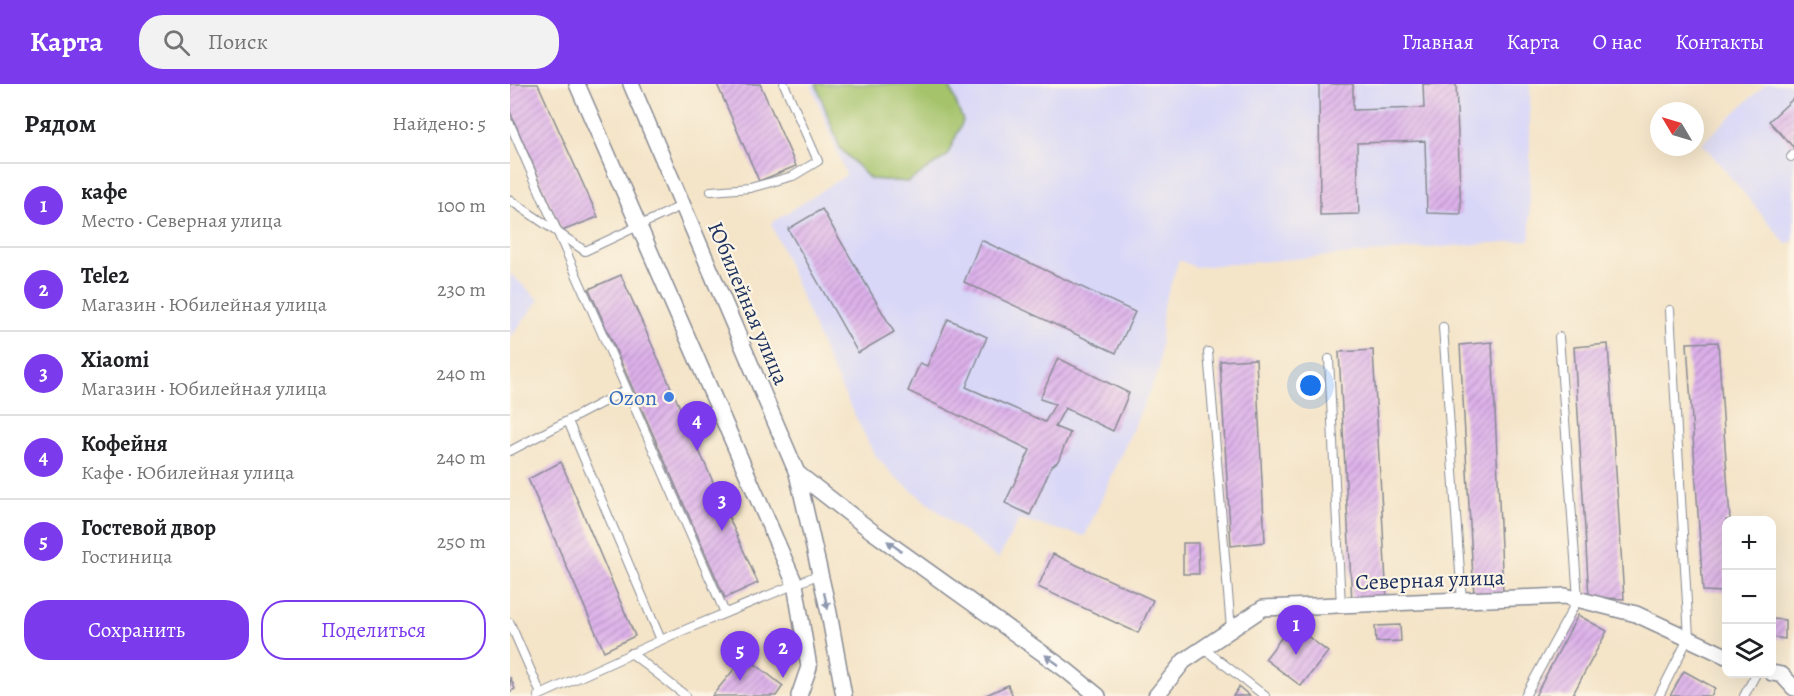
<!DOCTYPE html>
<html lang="ru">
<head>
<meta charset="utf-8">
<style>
	:root { --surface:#fff; --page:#f2f2f2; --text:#202124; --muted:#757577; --line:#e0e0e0; --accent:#7c3aed }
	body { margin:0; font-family:Alegreya,serif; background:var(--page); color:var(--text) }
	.controls { position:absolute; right:18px; bottom:18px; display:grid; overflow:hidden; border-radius:12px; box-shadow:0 6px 24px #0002 }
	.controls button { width:54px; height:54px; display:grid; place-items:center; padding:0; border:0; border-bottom:2px solid var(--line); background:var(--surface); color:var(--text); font:30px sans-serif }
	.compass { position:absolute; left:1140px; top:18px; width:54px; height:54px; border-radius:50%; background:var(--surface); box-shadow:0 6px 24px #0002; rotate:308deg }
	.you { position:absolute; left:801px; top:302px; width:21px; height:21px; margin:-15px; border:4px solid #fff; border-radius:50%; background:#1a73e8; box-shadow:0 0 0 9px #1a73e833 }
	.badge { display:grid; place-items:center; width:39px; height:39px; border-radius:50%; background:var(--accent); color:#fff; font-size:20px; font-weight:700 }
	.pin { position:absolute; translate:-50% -50px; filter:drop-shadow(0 2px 3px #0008) }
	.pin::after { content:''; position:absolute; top:32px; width:21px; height:18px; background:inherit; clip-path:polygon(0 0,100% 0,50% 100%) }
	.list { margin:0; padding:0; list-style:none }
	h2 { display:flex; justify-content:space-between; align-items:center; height:78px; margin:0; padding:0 24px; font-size:26px }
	h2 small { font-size:20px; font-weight:400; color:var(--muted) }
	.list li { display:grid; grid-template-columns:39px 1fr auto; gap:18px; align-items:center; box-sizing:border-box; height:84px; padding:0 24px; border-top:2px solid var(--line) }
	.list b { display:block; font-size:22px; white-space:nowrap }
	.list p { margin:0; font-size:20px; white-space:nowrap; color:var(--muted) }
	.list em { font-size:20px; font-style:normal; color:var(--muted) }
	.actions { display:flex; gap:12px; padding:18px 24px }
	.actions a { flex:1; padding:14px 0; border:2px solid var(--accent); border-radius:24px; text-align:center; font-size:21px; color:var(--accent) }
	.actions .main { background:var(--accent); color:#fff }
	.icon { flex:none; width:33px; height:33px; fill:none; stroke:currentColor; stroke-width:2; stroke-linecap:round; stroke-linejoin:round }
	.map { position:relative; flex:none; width:1284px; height:612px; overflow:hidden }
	header { display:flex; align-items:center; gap:36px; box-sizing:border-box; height:84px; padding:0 30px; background:var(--accent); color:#fff }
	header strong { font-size:28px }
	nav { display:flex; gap:33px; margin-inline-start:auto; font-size:21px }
	.search { width:420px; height:54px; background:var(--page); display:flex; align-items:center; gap:15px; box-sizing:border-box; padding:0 21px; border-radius:24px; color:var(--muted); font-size:22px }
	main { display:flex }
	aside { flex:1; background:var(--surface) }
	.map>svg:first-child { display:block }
	.built { fill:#d8d7f8 }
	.green { fill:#a4c36b; stroke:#607964; stroke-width:1.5 }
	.building { fill:url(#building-hatch) }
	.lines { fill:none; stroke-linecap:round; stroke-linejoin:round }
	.lane-casing { stroke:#888a93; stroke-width:10 }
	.street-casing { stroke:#888a93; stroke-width:18 }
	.lane { stroke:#fff; stroke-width:8 }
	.street { stroke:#fff; stroke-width:15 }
	.oneway { fill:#8d97ae }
	.shop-dot { fill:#3f7fe0; stroke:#fcf5e5; stroke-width:2 }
	.labels { text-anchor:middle; stroke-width:4.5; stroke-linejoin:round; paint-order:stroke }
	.street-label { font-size:22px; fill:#1b2f5e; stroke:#fcf5e5 }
	.shop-label { font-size:22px; fill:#366cbe; stroke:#fcf5e5; text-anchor:end }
</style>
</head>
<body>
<header>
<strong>Карта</strong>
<div class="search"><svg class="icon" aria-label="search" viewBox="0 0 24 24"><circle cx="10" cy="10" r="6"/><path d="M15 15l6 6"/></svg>Поиск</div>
<nav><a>Главная</a><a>Карта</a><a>О нас</a><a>Контакты</a></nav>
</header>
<main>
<aside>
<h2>Рядом<small>Найдено: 5</small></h2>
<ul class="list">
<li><span class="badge">1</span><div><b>кафе</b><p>Место · Северная улица</p></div><em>100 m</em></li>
<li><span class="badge">2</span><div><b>Tele2</b><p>Магазин · Юбилейная улица</p></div><em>230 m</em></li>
<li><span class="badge">3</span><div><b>Xiaomi</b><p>Магазин · Юбилейная улица</p></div><em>240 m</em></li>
<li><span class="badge">4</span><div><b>Кофейня</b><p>Кафе · Юбилейная улица</p></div><em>240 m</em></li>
<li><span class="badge">5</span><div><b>Гостевой двор</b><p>Гостиница</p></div><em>250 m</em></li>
</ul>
<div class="actions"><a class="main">Сохранить</a><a>Поделиться</a></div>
</aside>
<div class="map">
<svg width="1284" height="612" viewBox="0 0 1284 612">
	<defs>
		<pattern id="building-hatch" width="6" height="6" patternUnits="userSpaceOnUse" patternTransform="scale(1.5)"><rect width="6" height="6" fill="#ddb1ea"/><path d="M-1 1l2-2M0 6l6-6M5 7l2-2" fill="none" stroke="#b290c1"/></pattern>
	</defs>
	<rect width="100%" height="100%" fill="#fcf5e5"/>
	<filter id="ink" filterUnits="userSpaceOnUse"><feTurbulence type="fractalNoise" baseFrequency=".0167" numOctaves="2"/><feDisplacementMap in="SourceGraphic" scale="12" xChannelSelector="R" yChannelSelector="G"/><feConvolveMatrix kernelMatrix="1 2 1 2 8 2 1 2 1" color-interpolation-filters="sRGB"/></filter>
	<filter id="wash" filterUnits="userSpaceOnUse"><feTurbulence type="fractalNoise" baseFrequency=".008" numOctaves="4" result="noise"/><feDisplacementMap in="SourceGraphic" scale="24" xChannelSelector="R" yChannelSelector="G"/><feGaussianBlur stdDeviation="1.35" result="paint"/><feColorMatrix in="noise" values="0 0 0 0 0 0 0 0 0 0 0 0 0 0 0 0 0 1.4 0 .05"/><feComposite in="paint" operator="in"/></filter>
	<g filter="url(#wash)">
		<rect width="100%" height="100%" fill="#f4e4c8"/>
		<g class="built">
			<path d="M301,0H1020V156L685,183L669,176L653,223L649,286L575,452L509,436L488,475L385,393L364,370L318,277L261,139L336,91Z"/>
			<path d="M1256,0H1284V156L1277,161L1192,59Z"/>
			<path d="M0,189L29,216L0,254Z"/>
		</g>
		<path class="green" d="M306,0H439L453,37L437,72L398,98L360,95L330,64Z"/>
		<g id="blocks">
			<g class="building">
				<path d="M0,0H28L88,133L52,147L0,28Z"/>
				<path d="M207,0H250L286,82L249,97Z"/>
				<path d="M809,0H843V26L914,24L913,0H946L951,130L917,129L915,57L847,59L849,130L810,131Z"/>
				<path d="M1284,14V64L1259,37Z"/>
				<path d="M312,125L384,248L348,269L278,145Z"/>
				<path d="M471,156L625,228L606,269L454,198Z"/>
				<path d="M111,191L248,499L215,514L79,205Z"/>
				<path d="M438,235L477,253L456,303L535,338L545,320L530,315L548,274L619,309L603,347L555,324L545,343L560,349L548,377L541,383L520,431L495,419L520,366L398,307L410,279L417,282Z"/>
				<path d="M982,258L993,509L964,512L950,261Z"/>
				<path d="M1208,258L1220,436H1216V508L1193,507L1177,259Z"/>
				<path d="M1098,260L1114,515L1079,513L1064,263Z"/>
				<path d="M863,266L877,517L842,518L829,268Z"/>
				<path d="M746,275L755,458L721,462L710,277Z"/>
				<path d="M51,378L125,552L94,567L18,395Z"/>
				<path d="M673,459H688L689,490H673Z"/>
				<path d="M543,470L643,516L628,549L528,503Z"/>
				<path d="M1068,531L1097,547L1062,612H1025Z"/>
				<path d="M1262,535L1275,536V555L1262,553Z"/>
				<path d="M782,540L818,568L791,602L755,575Z"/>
				<path d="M890,541L891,557L866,558L865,542Z"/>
				<path d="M235,572L273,602L266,612H202Z"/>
				<path d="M1174,587L1205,604L1201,612H1160Z"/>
				<path d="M0,593L5,605L0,608Z"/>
				<path d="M498,601L503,612H474Z"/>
				<path d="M729,603L740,612H723Z"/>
			</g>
		</g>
	</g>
	<g filter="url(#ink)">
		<use href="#blocks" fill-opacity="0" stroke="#888a93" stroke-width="1.5"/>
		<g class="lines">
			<g class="lane-casing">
				<g id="lane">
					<path d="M0,40L215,529"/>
					<path d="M1281,73L1284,70"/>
					<path d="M201,107L240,104L283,92L308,77L274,0"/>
					<path d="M0,116L75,167L173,121"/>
					<path d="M933,243L952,517"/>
					<path d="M698,268L721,545"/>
					<path d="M819,275L831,522"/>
					<path d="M58,337L151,556"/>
					<path d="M0,367L116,306"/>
					<path d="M0,539L31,610"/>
					<path d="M693,564L755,612"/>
					<path d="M121,569L176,612"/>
					<path d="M28,612L160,552L310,490"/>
					<path d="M1015,612L1068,515L1049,253"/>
					<path d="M1149,612L1179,553L1160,226"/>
					<path d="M1234,612L1246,590"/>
				</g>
			</g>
			<g class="street-casing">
				<g id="street">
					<path d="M67,0L285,500L299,583L289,612"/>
					<path d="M121,0L287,389L319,529L334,612"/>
					<path d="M287,389L363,448L556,586L588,612"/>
					<path d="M1262,589L1272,591L1284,604"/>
					<path d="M646,612L674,577L753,524L1055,512L1126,530L1216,572"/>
				</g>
			</g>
			<use href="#lane" class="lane"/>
			<use href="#street" class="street"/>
		</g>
		<defs><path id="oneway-solid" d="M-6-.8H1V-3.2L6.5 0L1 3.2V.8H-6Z" transform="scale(1.5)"/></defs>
		<g class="oneway">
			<use href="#oneway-solid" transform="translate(384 462) rotate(-144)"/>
			<use href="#oneway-solid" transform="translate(316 517) rotate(77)"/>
			<use href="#oneway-solid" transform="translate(542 576) rotate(-144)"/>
		</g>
	</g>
	<circle class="shop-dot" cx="159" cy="313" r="6"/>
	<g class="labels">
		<g class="street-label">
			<text transform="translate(239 219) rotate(67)" y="8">Юбилейная улица</text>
			<text transform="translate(920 495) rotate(-2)" y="8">Северная улица</text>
		</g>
		<g class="shop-label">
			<text x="147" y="321">Ozon</text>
		</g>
	</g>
</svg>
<div class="controls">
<button>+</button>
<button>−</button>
<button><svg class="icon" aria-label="layers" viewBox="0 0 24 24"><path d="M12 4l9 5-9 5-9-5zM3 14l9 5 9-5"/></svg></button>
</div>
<svg class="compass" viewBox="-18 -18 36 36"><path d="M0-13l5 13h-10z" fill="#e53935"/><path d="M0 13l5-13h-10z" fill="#757577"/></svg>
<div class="you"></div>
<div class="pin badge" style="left:786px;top:571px">1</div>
<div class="pin badge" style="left:273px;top:594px">2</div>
<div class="pin badge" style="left:212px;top:447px">3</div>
<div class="pin badge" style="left:187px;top:367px">4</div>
<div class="pin badge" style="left:230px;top:597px">5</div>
</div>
</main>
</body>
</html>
